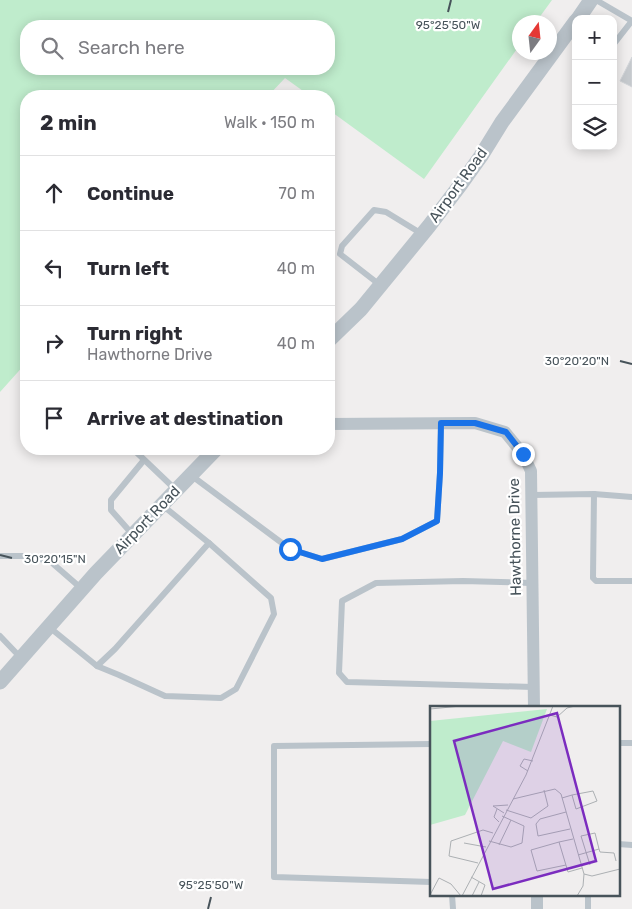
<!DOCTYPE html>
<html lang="en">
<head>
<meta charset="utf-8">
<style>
	:root { --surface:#fff; --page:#f7f7f7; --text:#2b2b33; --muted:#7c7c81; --line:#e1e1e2 }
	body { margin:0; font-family:Rubik,sans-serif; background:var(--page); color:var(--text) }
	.controls { position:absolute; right:15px; top:15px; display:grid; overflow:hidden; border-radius:10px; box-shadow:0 2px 12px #0003 }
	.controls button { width:45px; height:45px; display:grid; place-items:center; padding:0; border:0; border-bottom:1px solid var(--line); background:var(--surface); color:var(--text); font:25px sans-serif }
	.compass { position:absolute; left:512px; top:15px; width:45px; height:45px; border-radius:50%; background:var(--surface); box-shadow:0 2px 12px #0003; rotate:15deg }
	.stop { position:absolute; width:15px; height:15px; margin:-11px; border:4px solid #1a73e8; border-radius:50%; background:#fff }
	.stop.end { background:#1a73e8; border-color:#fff; box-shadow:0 1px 5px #0008 }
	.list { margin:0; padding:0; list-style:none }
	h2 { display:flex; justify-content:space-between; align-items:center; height:65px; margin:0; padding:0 20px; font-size:21px }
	h2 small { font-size:16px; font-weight:400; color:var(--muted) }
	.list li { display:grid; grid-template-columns:32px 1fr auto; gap:15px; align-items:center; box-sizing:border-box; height:75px; padding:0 20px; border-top:1px solid var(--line) }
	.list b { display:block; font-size:19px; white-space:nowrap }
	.list p { margin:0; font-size:16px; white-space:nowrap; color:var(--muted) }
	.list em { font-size:16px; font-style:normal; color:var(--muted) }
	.icon { flex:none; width:28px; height:28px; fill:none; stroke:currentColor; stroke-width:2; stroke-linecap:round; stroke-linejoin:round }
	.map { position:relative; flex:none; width:632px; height:909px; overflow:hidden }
	.search { position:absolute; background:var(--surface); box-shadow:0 2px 12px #0003; left:20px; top:20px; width:315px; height:55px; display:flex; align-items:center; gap:12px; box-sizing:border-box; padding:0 18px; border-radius:20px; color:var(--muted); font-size:19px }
	.panel { position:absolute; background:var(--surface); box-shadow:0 2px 12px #0003; left:20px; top:90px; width:315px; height:365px; border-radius:20px }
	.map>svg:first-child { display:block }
	.green { fill:#bfeccc; fill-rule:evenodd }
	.building { fill:#c5c9cd; stroke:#d2d5d9 }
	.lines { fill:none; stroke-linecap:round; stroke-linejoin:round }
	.service { stroke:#bac3ca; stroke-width:6 }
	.minor { stroke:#bac3ca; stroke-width:12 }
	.tertiary { stroke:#bac3ca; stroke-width:15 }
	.route { stroke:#1a73e8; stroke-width:6 }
	.ticks { fill:none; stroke:#47535a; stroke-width:2 }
	.labels { text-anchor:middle; stroke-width:4.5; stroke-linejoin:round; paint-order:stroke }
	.street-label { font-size:15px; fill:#47535a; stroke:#fff }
	.inset-road { fill:none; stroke:#acb0b3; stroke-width:1 }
	.view { fill:#7b2cbf; fill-opacity:0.15; stroke:#7b2cbf; stroke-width:2.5 }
	.inset-edge { fill:none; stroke:#47535a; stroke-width:2.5 }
	.ticks-label { font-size:12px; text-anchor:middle; fill:#47535a; stroke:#fff; stroke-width:4.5; stroke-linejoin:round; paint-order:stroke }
</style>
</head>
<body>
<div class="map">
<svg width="632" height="909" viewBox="0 0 632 909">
	<rect width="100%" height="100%" fill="#f0eeee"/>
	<path class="green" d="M0,0H552L536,22H520L519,46L424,179L329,110V96H310L285,78L268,96H26V363L0,392ZM26,26H329V69H26Z"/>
	<path class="building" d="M632,57V87L620,81Z"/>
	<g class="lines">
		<g class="service">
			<path d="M596,0L632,21"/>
			<path d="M613,45L631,22"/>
			<path d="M380,285L340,254L342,246L374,210L386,212L422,234"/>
			<path d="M133,449L176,490"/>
			<path d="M192,476L290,549L322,559L402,539L437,521L440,473L441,423"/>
			<path d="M594,494L593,578L596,581H632"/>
			<path d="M532,495L594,494L632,497"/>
			<path d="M133,535L111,510V500L144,460"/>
			<path d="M0,556H30L51,562L82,589"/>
			<path d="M532,583L463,581L376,583L342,601L339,673L347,682L533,687"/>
			<path d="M49,627L97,666L119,675L165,696L221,698L236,689L274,614L271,598L209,543L162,505"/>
			<path d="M0,636L21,658"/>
			<path d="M97,666L115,649L209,543"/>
			<path d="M618,743H632"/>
			<path d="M431,744L274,746V877L431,882"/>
			<path d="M618,844L632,845"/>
			<path d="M452,895L453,909"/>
			<path d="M588,895V909"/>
		</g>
		<g class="minor">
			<path d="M329,424L475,423L505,432L523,454L531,471L534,708"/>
			<path d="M537,895V909"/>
		</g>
		<g class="tertiary">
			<path d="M578,19L591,0"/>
			<path d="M329,340L361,309L429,226L461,184L481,156L502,122L576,21"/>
			<path d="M0,682L96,573L216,449"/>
		</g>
	</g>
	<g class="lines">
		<path class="route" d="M290,549L322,559L402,539L437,521L440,473L441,423H475L506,432L523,454"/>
	</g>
	<path class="ticks" d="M448,12L451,0M620,361L632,364M0,555L12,558M208,909L211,897"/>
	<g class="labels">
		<g class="street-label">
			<text transform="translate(458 185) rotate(-54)" y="5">Airport Road</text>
			<text transform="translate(147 520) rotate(-46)" y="5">Airport Road</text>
			<text transform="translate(515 537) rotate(-91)" y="5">Hawthorne Drive</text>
		</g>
	</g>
	<g transform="translate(430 706)">
		<rect width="190" height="190" fill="#f0eeee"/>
		<path d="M117,3L101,46L73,35L35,109L0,119V15Z" fill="#bfeccc"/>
		<path class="inset-road" d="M0,3L31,0M120,9L127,11L137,2L145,0M98,65L90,60L94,53L103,55M132,92L142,89L163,85L167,95L146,103L142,89M83,93L125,83L131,88L154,168L162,170L190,163M67,103L64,111L69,116M76,104L101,112L118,100L114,84M136,106L110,113L106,118L108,130L140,123M74,107L63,100L78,99M143,133L129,136L138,166L152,162M59,135L81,141L92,137L94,120L72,110M129,136L101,144L107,165L136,159M34,137L56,141M69,139L81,114M148,149L169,143L170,146L184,147L186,155M48,157L19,150L21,135L53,124L63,127M160,159L151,130L165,127L169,143M41,171L55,179L51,190M0,189L9,172L21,178L31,190M32,190L96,69L123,0M42,190L49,176M147,190L153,180L154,168"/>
		<path class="view" d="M127,7L166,155L63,183L24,35Z"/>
		<rect width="190" height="190" class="inset-edge"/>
	</g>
	<g class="ticks-label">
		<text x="448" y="29">95°25'50"W</text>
		<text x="577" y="365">30°20'20"N</text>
		<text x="55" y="563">30°20'15"N</text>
		<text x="211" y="889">95°25'50"W</text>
	</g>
</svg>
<div class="controls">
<button>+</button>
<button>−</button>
<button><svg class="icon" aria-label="layers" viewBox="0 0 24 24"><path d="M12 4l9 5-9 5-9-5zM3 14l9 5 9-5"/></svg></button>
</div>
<svg class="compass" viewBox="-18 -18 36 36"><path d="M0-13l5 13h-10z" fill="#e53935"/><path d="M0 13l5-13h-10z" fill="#7c7c81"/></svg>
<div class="stop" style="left:290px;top:549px"></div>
<div class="stop end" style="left:523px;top:454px"></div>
<div class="search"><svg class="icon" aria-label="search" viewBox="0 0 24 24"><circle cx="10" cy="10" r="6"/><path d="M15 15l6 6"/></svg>Search here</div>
<section class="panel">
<h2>2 min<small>Walk · 150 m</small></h2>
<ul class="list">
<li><svg class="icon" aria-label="ahead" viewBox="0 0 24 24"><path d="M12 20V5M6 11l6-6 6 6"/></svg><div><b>Continue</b></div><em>70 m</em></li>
<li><svg class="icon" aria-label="left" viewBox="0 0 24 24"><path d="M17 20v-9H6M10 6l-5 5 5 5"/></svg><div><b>Turn left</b></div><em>40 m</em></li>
<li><svg class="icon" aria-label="right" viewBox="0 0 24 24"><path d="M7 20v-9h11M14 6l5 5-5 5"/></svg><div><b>Turn right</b><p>Hawthorne Drive</p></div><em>40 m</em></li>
<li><svg class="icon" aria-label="arrive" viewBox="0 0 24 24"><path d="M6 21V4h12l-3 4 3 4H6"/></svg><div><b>Arrive at destination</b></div></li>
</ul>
</section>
</div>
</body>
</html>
